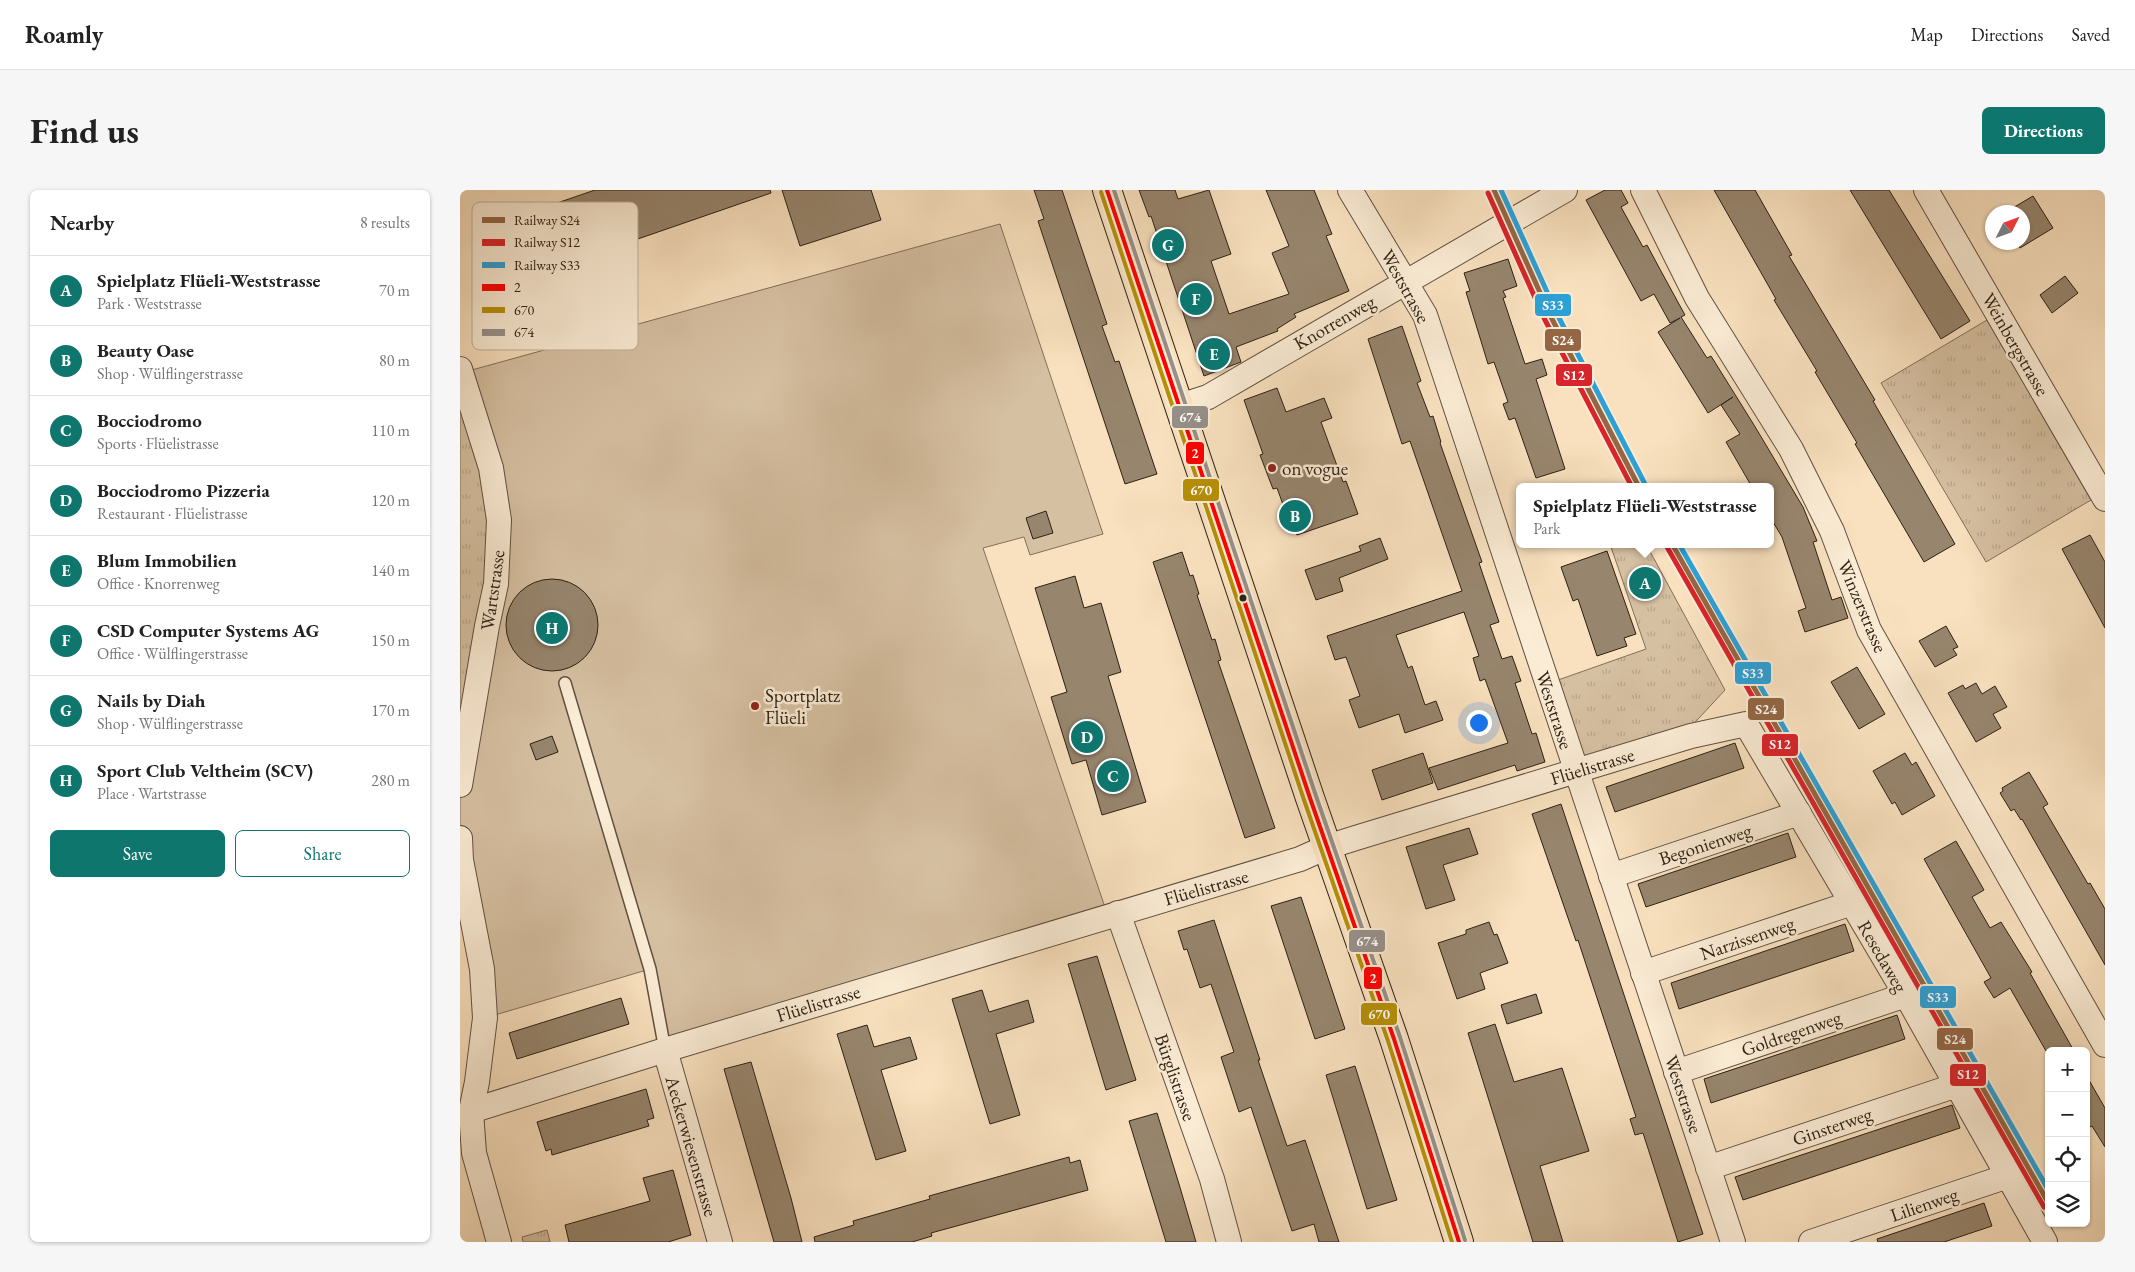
<!DOCTYPE html>
<html lang="en">
<head>
<meta charset="utf-8">
<style>
	:root { --surface:#fff; --page:#f6f6f6; --text:#222; --muted:#767676; --line:#e0e0e0; --accent:#0f766e }
	body { margin:0; font-family:"EB Garamond",serif; background:var(--page); color:var(--text) }
	.controls { position:absolute; right:15px; bottom:15px; display:grid; overflow:hidden; border-radius:8px; box-shadow:0 1px 4px #0004 }
	.controls button { width:45px; height:45px; display:grid; place-items:center; padding:0; border:0; border-bottom:1px solid var(--line); background:var(--surface); color:var(--text); font:25px sans-serif }
	.compass { position:absolute; left:1525px; top:15px; width:45px; height:45px; border-radius:50%; background:var(--surface); box-shadow:0 1px 4px #0004; rotate:48deg }
	.you { position:absolute; left:1018px; top:532px; width:18px; height:18px; margin:-12px; border:4px solid #fff; border-radius:50%; background:#1a73e8; box-shadow:0 0 0 8px #1a73e833 }
	.badge { display:grid; place-items:center; width:32px; height:32px; border-radius:50%; background:var(--accent); color:#fff; font-size:16px; font-weight:700 }
	.pin { position:absolute; translate:-50% -50%; border:2px solid #fff; box-shadow:0 1px 5px #0006 }
	.popup { position:absolute; left:1056px; top:293px; width:258px; height:65px; box-sizing:border-box; display:grid; place-content:center; border-radius:8px; background:var(--surface); filter:drop-shadow(0 1px 4px #0005); font-size:16px; white-space:nowrap; color:var(--muted) }
	.popup b { font-size:19px; color:var(--text) }
	.popup::after { content:''; position:absolute; left:50%; top:100%; margin-left:-10px; border:10px solid transparent; border-top-color:var(--surface) }
	.list { margin:0; padding:0; list-style:none }
	h2 { display:flex; justify-content:space-between; align-items:center; height:65px; margin:0; padding:0 20px; font-size:21px }
	h2 small { font-size:16px; font-weight:400; color:var(--muted) }
	.list li { display:grid; grid-template-columns:32px 1fr auto; gap:15px; align-items:center; box-sizing:border-box; height:70px; padding:0 20px; border-top:1px solid var(--line) }
	.list b { display:block; font-size:19px; white-space:nowrap }
	.list p { margin:0; font-size:16px; white-space:nowrap; color:var(--muted) }
	.list em { font-size:16px; font-style:normal; color:var(--muted) }
	.actions { display:flex; gap:10px; padding:15px 20px }
	.actions a { flex:1; padding:11px 0; border:1px solid var(--accent); border-radius:8px; text-align:center; font-size:18px; color:var(--accent) }
	.actions .main { background:var(--accent); color:#fff }
	.icon { flex:none; width:28px; height:28px; fill:none; stroke:currentColor; stroke-width:2; stroke-linecap:round; stroke-linejoin:round }
	.map { position:relative; flex:none; width:1645px; height:1052px; overflow:hidden; border-radius:8px }
	header { display:flex; align-items:center; gap:30px; box-sizing:border-box; height:70px; padding:0 25px; background:var(--surface); border-bottom:1px solid var(--line) }
	header strong { font-size:24px }
	nav { display:flex; gap:28px; margin-inline-start:auto; font-size:18px }
	.intro { display:flex; align-items:center; justify-content:space-between; box-sizing:border-box; height:120px; padding:0 30px }
	h1 { margin:0; font-size:35px }
	.button { padding:12px 22px; border-radius:8px; background:var(--accent); color:#fff; font-size:18px; font-weight:700 }
	main { display:flex; gap:30px; padding:0 30px }
	aside { flex:1; background:var(--surface); border-radius:8px; box-shadow:0 1px 4px #0004 }
	.map>svg:first-child { display:block }
	.grass { fill:url(#grass-tufts); stroke:#82705c }
	.garden { fill:#d6c0a2; stroke:#82705c }
	.building { fill:#97856d; stroke:#2d2115 }
	.lines { fill:none; stroke-linecap:round; stroke-linejoin:round }
	.minor-tunnel { stroke:#d0bb9d; stroke-width:24; stroke-dasharray:24 12; stroke-linecap:butt }
	.service-casing { stroke:#605140; stroke-width:14 }
	.minor-casing { stroke:#605140; stroke-width:26 }
	.primary-casing { stroke:#2d2115; stroke-width:30 }
	.service { stroke:#fbecd5; stroke-width:11 }
	.minor { stroke:#fbecd5; stroke-width:24 }
	.primary { stroke:#f9e1bf; stroke-width:28 }
	.bus-1-casing { stroke:#fbecd5; stroke-width:8 }
	.bus-2-casing { stroke:#fbecd5; stroke-width:8 }
	.bus-3-casing { stroke:#fbecd5; stroke-width:8 }
	.bus-1 { stroke:#f00; stroke-width:4 }
	.bus-2 { stroke:#b69007; stroke-width:4 }
	.bus-3 { stroke:#96908a; stroke-width:4 }
	.rail-1-casing { stroke:#fbecd5; stroke-width:9 }
	.rail-2-casing { stroke:#fbecd5; stroke-width:9 }
	.rail-3-casing { stroke:#fbecd5; stroke-width:9 }
	.rail-1 { stroke:#946644; stroke-width:5 }
	.rail-2 { stroke:#d8242b; stroke-width:5 }
	.rail-3 { stroke:#2da0d5; stroke-width:5 }
	.poi-dot { fill:#8f2418; stroke:#fbecd5; stroke-width:2 }
	.bus-dot { fill:#2d2115; stroke:#fbecd5; stroke-width:2 }
	.labels { text-anchor:middle; stroke-width:5; stroke-linejoin:round; paint-order:stroke }
	.street-label { font-size:19px; fill:#2d2115; stroke:#fbecd5 }
	.poi-label { font-size:19px; fill:#2d2115; stroke:#fbecd5; text-anchor:start }
	.key { fill:#fbecd5; stroke:#bdaf9b; stroke-width:1 }
	.key-label { font-size:14px; fill:#2d2115 }
	.line-badge { stroke:#fbecd5; stroke-width:2 }
	.badge-label { font-size:14px; text-anchor:middle; font-weight:bold; fill:#fff }
</style>
</head>
<body>
<header>
<strong>Roamly</strong>
<nav><a>Map</a><a>Directions</a><a>Saved</a></nav>
</header>
<div class="intro"><h1>Find us</h1><a class="button">Directions</a></div>
<main>
<aside>
<h2>Nearby<small>8 results</small></h2>
<ul class="list">
<li><span class="badge">A</span><div><b>Spielplatz Flüeli-Weststrasse</b><p>Park · Weststrasse</p></div><em>70 m</em></li>
<li><span class="badge">B</span><div><b>Beauty Oase</b><p>Shop · Wülflingerstrasse</p></div><em>80 m</em></li>
<li><span class="badge">C</span><div><b>Bocciodromo</b><p>Sports · Flüelistrasse</p></div><em>110 m</em></li>
<li><span class="badge">D</span><div><b>Bocciodromo Pizzeria</b><p>Restaurant · Flüelistrasse</p></div><em>120 m</em></li>
<li><span class="badge">E</span><div><b>Blum Immobilien</b><p>Office · Knorrenweg</p></div><em>140 m</em></li>
<li><span class="badge">F</span><div><b>CSD Computer Systems AG</b><p>Office · Wülflingerstrasse</p></div><em>150 m</em></li>
<li><span class="badge">G</span><div><b>Nails by Diah</b><p>Shop · Wülflingerstrasse</p></div><em>170 m</em></li>
<li><span class="badge">H</span><div><b>Sport Club Veltheim (SCV)</b><p>Place · Wartstrasse</p></div><em>280 m</em></li>
</ul>
<div class="actions"><a class="main">Save</a><a>Share</a></div>
</aside>
<div class="map">
<svg width="1645" height="1052" viewBox="0 0 1645 1052">
	<defs>
		<pattern id="grass-tufts" width="24" height="20" patternUnits="userSpaceOnUse" patternTransform="scale(1.25)"><rect width="24" height="20" fill="#d6c0a2"/><path d="M3 7l-1-3M5 7V3M7 7l1-3M15 17l-1-3M17 17v-4M19 17l1-3" fill="none" stroke="#b8a58b"/></pattern>
	</defs>
	<rect width="100%" height="100%" fill="#f9e1bf"/>
	<filter id="stains"><feTurbulence type="fractalNoise" baseFrequency=".004" numOctaves="4"/><feColorMatrix values="0 0 0 0 .2 0 0 0 0 .09 0 0 0 0 .02 0 0 0 .5 -.17"/></filter>
	<radialGradient id="worn" r=".72"><stop offset=".6" stop-color="#630" stop-opacity="0"/><stop offset="1" stop-color="#630" stop-opacity=".3"/></radialGradient>
	<g class="grass">
		<path d="M1527,130L1631,310L1526,372L1421,193Z"/>
		<path d="M0,187L27,279V384L0,555Z"/>
		<path d="M1150,354H1186L1265,500L1227,541L1132,571L1122,564L1098,490L1186,459Z"/>
		<path d="M87,1040L90,1052H63L62,1047Z"/>
	</g>
	<path class="garden" d="M540,34L643,344L570,365L564,347L523,358L648,726L205,860L190,779L25,828L0,648V595L39,330L1,183Z"/>
	<g class="building">
		<path d="M135,0H310L311,3L172,51L171,47L46,91L27,37Z"/>
		<path d="M322,0H411L421,30L340,56Z"/>
		<path d="M574,0H602L647,134L642,136L655,172L659,171L697,284L665,294L578,31L584,29Z"/>
		<path d="M679,0H715L718,9L749,0L771,64L751,71L769,124L829,104L812,63L829,56L806,0H854L872,44L866,46L889,101L834,124L836,127L817,139L818,141L776,157L781,172L744,186L691,26L689,27Z"/>
		<path d="M1145,0H1161L1168,13L1161,17L1183,57L1187,55L1202,83L1225,125L1221,127L1247,168L1251,166L1294,235L1343,317L1357,351L1353,352L1372,410L1381,407L1388,428L1345,442L1338,421L1346,418L1322,347L1310,327V297H1292L1266,252L1280,244L1261,215L1273,207L1248,223L1198,142L1220,128L1210,133L1194,104L1181,111L1126,10Z"/>
		<path d="M1254,0H1295L1332,65L1329,66L1415,210L1413,211L1495,354L1464,372L1395,254L1397,253L1355,182L1357,181L1314,110L1316,109Z"/>
		<path d="M1390,0H1429L1510,131L1481,149Z"/>
		<path d="M1573,6L1593,38L1560,58L1557,52H1562V22H1546Z"/>
		<path d="M1048,69L1057,96L1043,101L1046,107L1043,108L1065,174L1082,169L1087,185L1076,189L1105,279L1076,288L1055,228L1049,230L1043,214L1048,212L1034,172L1028,174L1006,102L1010,101L1004,83Z"/>
		<path d="M1605,86L1618,103L1592,123L1580,105Z"/>
		<path d="M942,136L961,191L957,193L970,227L973,226L981,252L980,253L1022,372L1019,373L1039,432L1030,435L1042,469L1052,466L1061,491L1055,493L1072,544L1076,543L1085,572L1057,581L1055,575L978,600L969,578L1048,553L1025,489L1020,491L1013,468L1019,466L1004,422L936,445L948,478L952,476L965,515L976,511L983,530L945,543L939,524L899,538L889,510L900,506L886,467L875,470L867,446L1002,401L950,251L942,254L908,149Z"/>
		<path d="M817,198L826,222L864,208L872,228L861,232L883,292L886,291L898,324L837,345L832,331H829L817,298L813,299L800,265L803,264L784,210Z"/>
		<path d="M586,321L593,343L573,349L566,328Z"/>
		<path d="M1630,345L1645,372V438L1602,359Z"/>
		<path d="M920,348L928,369L879,388L883,401L856,410L845,380L901,361L899,356Z"/>
		<path d="M1147,361L1176,444L1164,448L1167,456L1137,466L1118,409L1113,411L1101,377Z"/>
		<path d="M722,362L730,386L733,385L739,404L737,405L752,450L755,449L761,470L758,471L815,638L785,648L693,372Z"/>
		<path d="M615,386L624,418L641,413L661,482L648,486L686,612L642,625L626,570L612,574L591,507L607,502L575,398Z"/>
		<circle cx="92" cy="435" r="46"/>
		<path d="M1486,436L1498,457L1493,459L1497,465L1475,477L1459,451Z"/>
		<path d="M1397,477L1425,524L1399,539L1371,492Z"/>
		<path d="M1516,493L1522,504L1535,496L1547,517L1533,524L1541,538L1516,552L1488,503L1503,495L1505,499Z"/>
		<path d="M92,546L98,562L76,570L70,554Z"/>
		<path d="M1275,553L1284,578L1155,622L1146,597Z"/>
		<path d="M963,563L973,593L922,610L912,580Z"/>
		<path d="M1445,563L1452,575L1456,572L1475,606L1442,625L1435,612L1432,614L1413,581Z"/>
		<path d="M1569,582L1588,614L1583,617L1628,694L1630,693L1645,719V775L1562,629L1561,630L1554,619L1551,621L1540,603L1543,601L1542,598Z"/>
		<path d="M1101,614L1243,1044L1218,1052L1183,943L1175,945L1170,929L1176,927L1118,750L1116,751L1072,624Z"/>
		<path d="M1009,638L1018,664L983,675L995,710L966,719L946,657Z"/>
		<path d="M1328,643L1336,667L1186,717L1178,694Z"/>
		<path d="M1496,651L1524,700L1512,707L1530,738L1541,732L1572,782L1570,783L1614,861H1586L1550,798L1534,808L1524,792L1531,788L1464,669Z"/>
		<path d="M841,707L885,839L855,849L811,716Z"/>
		<path d="M754,730L800,870H798L827,956L845,950L879,1052H859L854,1034L832,1041L791,917L779,922L761,867L774,862L751,794L740,798L727,759L724,760L718,741Z"/>
		<path d="M1029,732L1034,745L1037,744L1048,773L1020,783L1025,799L997,809L978,753L1006,744V740Z"/>
		<path d="M1385,734L1394,761L1219,819L1211,793Z"/>
		<path d="M637,766L676,890L646,900L608,774Z"/>
		<path d="M522,800L529,822L568,810L574,832L536,844L560,925L530,934L492,809Z"/>
		<path d="M1076,804L1082,823L1047,834L1041,815Z"/>
		<path d="M161,808L169,834L57,869L49,843Z"/>
		<path d="M1437,825L1445,849L1251,913L1244,889Z"/>
		<path d="M1035,834L1054,892L1102,878L1129,961L1080,976L1103,1052H1073L1008,843Z"/>
		<path d="M407,835L414,857L450,847L457,869L421,880L446,961L416,970L377,844Z"/>
		<path d="M291,872L331,1008L342,1052H314L264,879Z"/>
		<path d="M895,876L937,1010L907,1019L866,885Z"/>
		<path d="M1626,885L1645,918V957L1632,936L1626,939Z"/>
		<path d="M186,899L194,928L187,930L189,936L92,965L91,959L86,961L77,932Z"/>
		<path d="M1492,915L1500,938L1283,1010L1275,987Z"/>
		<path d="M697,923L719,994L736,1052H706L669,931Z"/>
		<path d="M609,967L610,973L620,970L628,1000L471,1043L472,1046L452,1052H355L354,1047L394,1035L393,1031L470,1009L469,1006Z"/>
		<path d="M213,980L231,1045L208,1052H109L105,1035L190,1011L183,988Z"/>
		<path d="M1524,1013L1532,1036L1484,1052H1418L1417,1049Z"/>
	</g>
	<g class="lines">
		<path class="minor-tunnel" d="M1287,502L1301,494"/>
		<g class="service-casing">
			<path id="service" d="M105,493L190,779L205,860"/>
		</g>
		<g class="minor-casing">
			<g id="minor">
				<path d="M890,0L965,125L1273,1052"/>
				<path d="M1183,0L1237,108L1331,259L1372,341L1409,440L1645,855"/>
				<path d="M1466,0L1645,309"/>
				<path d="M0,179L31,278L39,330L36,394L27,436L0,595"/>
				<path d="M720,216L748,207L1105,0"/>
				<path d="M0,648L1,670L22,779L25,828L17,892L11,921L14,963L39,1052"/>
				<path d="M1151,686L1339,623"/>
				<path d="M658,723L752,989L769,1052"/>
				<path d="M1183,783L1392,713"/>
				<path d="M205,860L260,1052"/>
				<path d="M1216,882L1446,805"/>
				<path d="M11,921L205,860L840,669L867,657L899,647L1231,546L1286,534L1446,805L1585,1052"/>
				<path d="M1248,978L1497,895"/>
				<path d="M1351,1052L1548,986"/>
			</g>
		</g>
		<g class="primary-casing">
			<path id="primary" d="M647,0L850,608L934,849L999,1052"/>
		</g>
		<use href="#service" class="service"/>
		<use href="#minor" class="minor"/>
		<use href="#primary" class="primary"/>
		<g class="bus-1-casing">
			<path id="bus-1" d="M647,0L850,608L934,849L999,1052"/>
		</g>
		<g class="bus-2-casing">
			<path id="bus-2" d="M641,2L844,610L928,851L992,1052"/>
		</g>
		<g class="bus-3-casing">
			<path id="bus-3" d="M654,0L856,606L940,847L1005,1050"/>
		</g>
		<use href="#bus-1" class="bus-1"/>
		<use href="#bus-2" class="bus-2"/>
		<use href="#bus-3" class="bus-3"/>
		<g class="rail-1-casing">
			<g id="rail-1">
				<path d="M1034,0L1091,127L1179,297"/>
				<path d="M1212,354L1589,1014"/>
			</g>
		</g>
		<g class="rail-2-casing">
			<g id="rail-2">
				<path d="M1028,3L1085,130L1172,297"/>
				<path d="M1207,357L1584,1017"/>
			</g>
		</g>
		<g class="rail-3-casing">
			<g id="rail-3">
				<path d="M1041,0L1097,124L1185,294"/>
				<path d="M1219,354L1589,1001"/>
			</g>
		</g>
		<use href="#rail-1" class="rail-1"/>
		<use href="#rail-2" class="rail-2"/>
		<use href="#rail-3" class="rail-3"/>
	</g>
	<g class="poi-dot">
		<circle cx="812" cy="278" r="5"/>
		<circle cx="295" cy="516" r="5"/>
	</g>
	<circle class="bus-dot" cx="783" cy="408" r="4.5"/>
	<g class="labels">
		<g class="street-label">
			<text transform="translate(946 96) rotate(61)" y="7">Weststrasse</text>
			<text transform="translate(874 132) rotate(-30)" y="7">Knorrenweg</text>
			<text transform="translate(1556 154) rotate(60)" y="7">Weinbergstrasse</text>
			<text transform="translate(32 400) rotate(-82)" y="7">Wartstrasse</text>
			<text transform="translate(1403 416) rotate(67)" y="7">Winzerstrasse</text>
			<text transform="translate(1095 520) rotate(72)" y="7">Weststrasse</text>
			<text transform="translate(1132 576) rotate(-17)" y="7">Flüelistrasse</text>
			<text transform="translate(1245 654) rotate(-18)" y="7">Begonienweg</text>
			<text transform="translate(746 697) rotate(-16)" y="7">Flüelistrasse</text>
			<text transform="translate(1287 748) rotate(-19)" y="7">Narzissenweg</text>
			<text transform="translate(1423 766) rotate(60)" y="7">Resedaweg</text>
			<text transform="translate(358 813) rotate(-17)" y="7">Flüelistrasse</text>
			<text transform="translate(1331 843) rotate(-19)" y="7">Goldregenweg</text>
			<text transform="translate(716 887) rotate(71)" y="7">Bürglistrasse</text>
			<text transform="translate(1224 904) rotate(71)" y="7">Weststrasse</text>
			<text transform="translate(1372 936) rotate(-19)" y="7">Ginsterweg</text>
			<text transform="translate(232 956) rotate(74)" y="7">Aeckerwiesenstrasse</text>
			<text transform="translate(1464 1014) rotate(-19)" y="7">Lilienweg</text>
		</g>
		<g class="poi-label">
			<text x="822" y="285">on vogue</text>
			<text x="305" y="512">Sportplatz<tspan x="305" dy="22">Flüeli</tspan></text>
		</g>
	</g>
	<rect x="12" y="12" width="166" height="148" rx="8" class="key"/>
	<rect x="22" y="27" width="23" height="6" fill="#946644"/>
	<rect x="22" y="49" width="23" height="7" fill="#d8242b"/>
	<rect x="22" y="72" width="23" height="6" fill="#2da0d5"/>
	<rect x="22" y="94" width="23" height="7" fill="#f00"/>
	<rect x="22" y="117" width="23" height="6" fill="#b69007"/>
	<rect x="22" y="139" width="23" height="7" fill="#96908a"/>
	<g class="key-label">
		<text x="54" y="35">Railway S24</text>
		<text x="54" y="57">Railway S12</text>
		<text x="54" y="80">Railway S33</text>
		<text x="54" y="102">2</text>
		<text x="54" y="125">670</text>
		<text x="54" y="147">674</text>
	</g>
	<g class="line-badge">
		<rect x="1074" y="103" width="38" height="24" rx="5" fill="#2da0d5"/>
		<rect x="1084" y="138" width="38" height="24" rx="5" fill="#946644"/>
		<rect x="1095" y="173" width="38" height="24" rx="5" fill="#d8242b"/>
		<rect x="711" y="215" width="38" height="24" rx="5" fill="#96908a"/>
		<rect x="725" y="251" width="20" height="24" rx="5" fill="#f00"/>
		<rect x="722" y="288" width="38" height="24" rx="5" fill="#b69007"/>
		<rect x="1274" y="471" width="38" height="24" rx="5" fill="#2da0d5"/>
		<rect x="1287" y="507" width="38" height="24" rx="5" fill="#946644"/>
		<rect x="1301" y="543" width="38" height="24" rx="5" fill="#d8242b"/>
		<rect x="888" y="739" width="38" height="24" rx="5" fill="#96908a"/>
		<rect x="903" y="776" width="20" height="24" rx="5" fill="#f00"/>
		<rect x="1459" y="795" width="38" height="24" rx="5" fill="#2da0d5"/>
		<rect x="900" y="812" width="38" height="24" rx="5" fill="#b69007"/>
		<rect x="1476" y="837" width="38" height="24" rx="5" fill="#946644"/>
		<rect x="1489" y="873" width="38" height="24" rx="5" fill="#d8242b"/>
	</g>
	<g class="badge-label">
		<text x="1093" y="120">S33</text>
		<text x="1103" y="155">S24</text>
		<text x="1114" y="190">S12</text>
		<text x="730" y="232">674</text>
		<text x="735" y="268">2</text>
		<text x="741" y="305">670</text>
		<text x="1293" y="488">S33</text>
		<text x="1306" y="524">S24</text>
		<text x="1320" y="559">S12</text>
		<text x="907" y="756">674</text>
		<text x="913" y="793">2</text>
		<text x="1478" y="812">S33</text>
		<text x="919" y="829">670</text>
		<text x="1495" y="854">S24</text>
		<text x="1508" y="889">S12</text>
	</g>
	<rect width="100%" height="100%" filter="url(#stains)"/>
	<rect width="100%" height="100%" fill="url(#worn)"/>
</svg>
<div class="controls">
<button>+</button>
<button>−</button>
<button><svg class="icon" aria-label="locate" viewBox="0 0 24 24"><circle cx="12" cy="12" r="6"/><path d="M12 2v4M12 18v4M2 12h4M18 12h4"/></svg></button>
<button><svg class="icon" aria-label="layers" viewBox="0 0 24 24"><path d="M12 4l9 5-9 5-9-5zM3 14l9 5 9-5"/></svg></button>
</div>
<svg class="compass" viewBox="-18 -18 36 36"><path d="M0-13l5 13h-10z" fill="#e53935"/><path d="M0 13l5-13h-10z" fill="#767676"/></svg>
<div class="you"></div>
<div class="pin badge" style="left:1185px;top:393px">A</div>
<div class="popup"><b>Spielplatz Flüeli-Weststrasse</b>Park</div>
<div class="pin badge" style="left:835px;top:326px">B</div>
<div class="pin badge" style="left:653px;top:586px">C</div>
<div class="pin badge" style="left:627px;top:547px">D</div>
<div class="pin badge" style="left:754px;top:164px">E</div>
<div class="pin badge" style="left:736px;top:109px">F</div>
<div class="pin badge" style="left:708px;top:55px">G</div>
<div class="pin badge" style="left:92px;top:438px">H</div>
</div>
</main>
</body>
</html>
